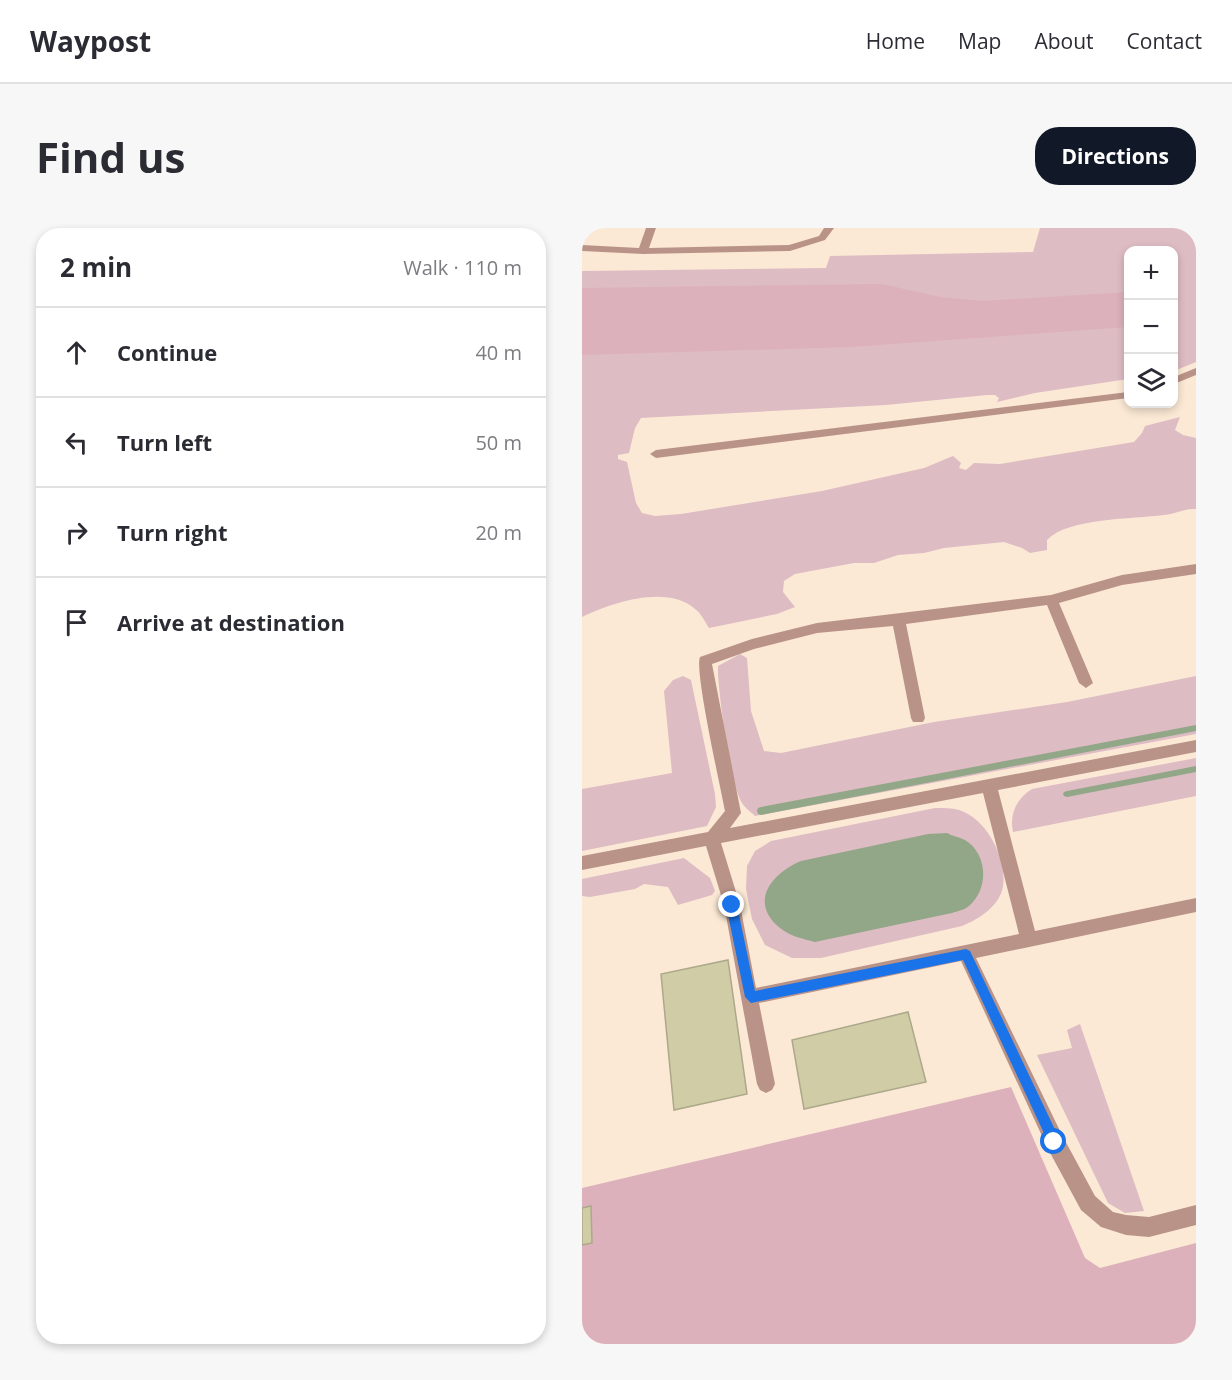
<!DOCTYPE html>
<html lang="en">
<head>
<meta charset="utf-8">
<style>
	:root { --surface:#fff; --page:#f7f7f7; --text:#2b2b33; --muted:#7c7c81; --line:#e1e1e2; --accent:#111827 }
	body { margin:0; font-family:"Open Sans",sans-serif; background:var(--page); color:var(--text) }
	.controls { position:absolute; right:18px; top:18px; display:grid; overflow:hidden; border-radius:12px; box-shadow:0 3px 9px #0003 }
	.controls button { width:54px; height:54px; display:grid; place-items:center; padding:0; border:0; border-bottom:2px solid var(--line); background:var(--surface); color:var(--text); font:30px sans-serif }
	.stop { position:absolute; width:18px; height:18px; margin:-14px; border:4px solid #1a73e8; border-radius:50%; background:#fff }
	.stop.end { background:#1a73e8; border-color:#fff; box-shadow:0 2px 6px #0008 }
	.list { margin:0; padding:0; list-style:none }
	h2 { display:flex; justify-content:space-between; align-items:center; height:78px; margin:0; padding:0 24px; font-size:26px }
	h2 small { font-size:20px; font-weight:400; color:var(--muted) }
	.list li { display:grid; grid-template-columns:39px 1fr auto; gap:18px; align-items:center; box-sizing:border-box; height:90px; padding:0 24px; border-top:2px solid var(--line) }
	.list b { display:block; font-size:22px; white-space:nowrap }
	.list em { font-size:20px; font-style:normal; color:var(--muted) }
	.icon { flex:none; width:33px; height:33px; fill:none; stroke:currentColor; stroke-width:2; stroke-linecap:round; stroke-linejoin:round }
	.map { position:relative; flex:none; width:614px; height:1116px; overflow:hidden; border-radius:24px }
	header { display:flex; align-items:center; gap:36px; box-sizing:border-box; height:84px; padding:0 30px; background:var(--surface); border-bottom:2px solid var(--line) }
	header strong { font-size:28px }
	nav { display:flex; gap:33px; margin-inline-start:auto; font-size:21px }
	.intro { display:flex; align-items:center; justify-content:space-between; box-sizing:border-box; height:144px; padding:0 36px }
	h1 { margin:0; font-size:42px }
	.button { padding:15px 27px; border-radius:24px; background:var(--accent); color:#fff; font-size:21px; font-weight:700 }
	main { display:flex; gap:36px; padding:0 36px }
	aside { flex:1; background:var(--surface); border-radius:24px; box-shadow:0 3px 9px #0003 }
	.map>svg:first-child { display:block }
	.green { fill:#debcc3 }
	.forest { fill:#dcb1bb }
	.water { fill:#92a787 }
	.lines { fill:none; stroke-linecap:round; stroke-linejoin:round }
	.stream { fill:#92a787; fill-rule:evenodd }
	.building { fill:#d0cca6; stroke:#aca88a; stroke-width:1.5 }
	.minor { fill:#ba9388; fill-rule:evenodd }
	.route { fill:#1a73e8 }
</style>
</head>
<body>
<header>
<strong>Waypost</strong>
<nav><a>Home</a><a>Map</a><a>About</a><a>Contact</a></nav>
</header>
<div class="intro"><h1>Find us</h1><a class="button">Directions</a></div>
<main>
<aside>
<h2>2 min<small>Walk · 110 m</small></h2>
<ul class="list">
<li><svg class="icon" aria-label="ahead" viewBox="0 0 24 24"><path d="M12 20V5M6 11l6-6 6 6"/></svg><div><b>Continue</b></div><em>40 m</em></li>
<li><svg class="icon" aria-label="left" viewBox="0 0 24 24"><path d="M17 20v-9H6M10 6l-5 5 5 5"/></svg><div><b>Turn left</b></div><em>50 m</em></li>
<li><svg class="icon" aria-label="right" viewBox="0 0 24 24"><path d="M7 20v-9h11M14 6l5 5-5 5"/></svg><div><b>Turn right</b></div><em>20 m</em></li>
<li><svg class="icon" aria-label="arrive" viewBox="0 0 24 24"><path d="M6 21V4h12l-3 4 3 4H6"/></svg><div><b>Arrive at destination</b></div></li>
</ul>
</aside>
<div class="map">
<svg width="614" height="1116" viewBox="0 0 614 1116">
	<rect width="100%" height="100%" fill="#fbe9d5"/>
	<g class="green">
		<path d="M458,0H614V134L592,143V22H546V151L453,165L415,174L417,170L413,167H405L304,177L59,190L53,200L47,225L36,227V231L45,234L54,275L60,285L73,288L99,286L240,263L342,240L371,228L379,235L377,240L384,242L392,235L418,236L552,214L560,205L563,198L598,189L593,202L601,207L614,210V281C603,280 593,286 582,287C551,291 485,290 465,312V322L448,325L440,320L422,314L362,320L342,325L316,327L292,335H272L213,346L202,353L201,364L213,379L195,386L127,400C123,394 119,385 113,381C85,356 29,375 0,389V43L244,40L248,28L451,24Z"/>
		<path d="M158,426L165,430L169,483L182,523L199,525L352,494L485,474L614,448V506L173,588C169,584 163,580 160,575C149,558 135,460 136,438Z"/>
		<path d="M101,448L109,452L133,566L134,579L125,598L0,623V561L90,545L82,463L91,452Z"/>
		<path d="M614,530V568L431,604C427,586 435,570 450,561Z"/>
		<path d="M353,580C361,580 370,580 377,582C404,590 425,630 421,658C418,678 397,691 380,698L239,730H210L183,717L170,691L164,661L165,638L173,623L189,613Z"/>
		<path d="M102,630L128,650L133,663L130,667L96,677L86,659L62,656L53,661L8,669L0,668V651Z"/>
		<path d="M498,796L562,983L543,985L526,975L455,827L490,820L485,802Z"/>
	</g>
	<g class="forest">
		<path d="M300,56L358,69L401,73L546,64V99L269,119L0,127V60Z"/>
		<path d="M429,859L503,1030L518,1040L614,1015V1116H0V960Z"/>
	</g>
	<path class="water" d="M365,605C370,608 377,609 383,612C406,626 407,661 387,678C383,682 375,683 370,685L233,714C221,711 208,708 198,700C166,674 190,645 219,633L346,606Z"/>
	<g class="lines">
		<g class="stream">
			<path d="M614,497V503L179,587L176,586L175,583L176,580L179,579Z"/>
			<path d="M614,538V544L485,569L482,568L481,566L482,564L485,563Z"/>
		</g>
	</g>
	<g class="building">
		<path d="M146,732L165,866L92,882L79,746Z"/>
		<path d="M326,784L344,854L222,881L210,812Z"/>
		<path d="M9,978L10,1015L0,1017V980Z"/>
	</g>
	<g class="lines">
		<g class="minor">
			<path d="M64,0H74L67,20L207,17L237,8L242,0H252L243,12L208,23L61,26L0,23V17L57,20Z"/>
			<path d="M614,140V147L592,156V149Z"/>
			<path d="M546,164V170L74,230L68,226L74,222Z"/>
			<path d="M614,336V346L540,357L477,375L511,455L504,460L497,455L465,377L324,396L343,490L341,494H331L329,490L311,398L235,405L172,421L130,436L159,585L148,600L614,512V524L416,562L453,703L614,670V684L394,730L480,907L513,968L531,984L544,987L567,989L614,977V997L567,1009L544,1007L519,999L499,982L466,921L379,733L177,775L193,856L190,862L184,865L178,862L175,856L142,677L124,618L0,642V628L126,604L143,583C139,561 112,442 118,429L170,411L235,395L469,367L540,347ZM401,565L437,706L174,760L158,677L139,615Z"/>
		</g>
	</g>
	<path class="route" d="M150,672L155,677L173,763L384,721L388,723L477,910V918H468L381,732L169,775L163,769L144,677Z"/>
</svg>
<div class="controls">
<button>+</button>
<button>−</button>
<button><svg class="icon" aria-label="layers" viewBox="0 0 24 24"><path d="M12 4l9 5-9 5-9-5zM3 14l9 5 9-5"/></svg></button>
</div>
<div class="stop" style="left:472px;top:914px"></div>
<div class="stop end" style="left:150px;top:677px"></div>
</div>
</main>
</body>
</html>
